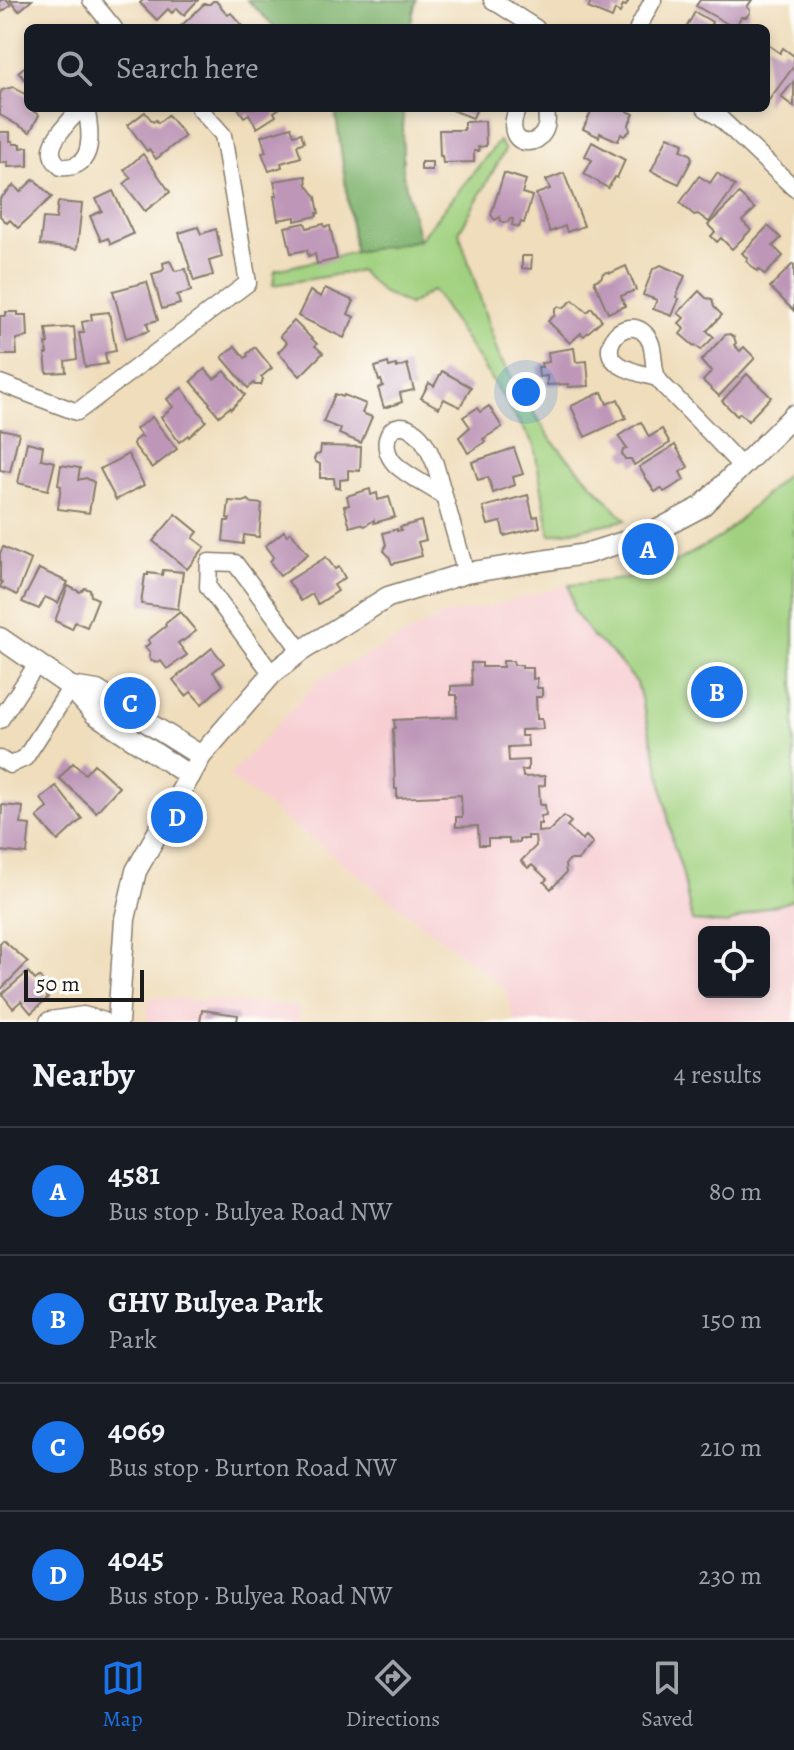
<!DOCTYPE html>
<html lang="en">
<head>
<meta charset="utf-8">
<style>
	:root { --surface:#171b24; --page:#20242c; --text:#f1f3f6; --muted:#9ea1a6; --line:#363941; --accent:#1a73e8 }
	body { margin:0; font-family:Alegreya,serif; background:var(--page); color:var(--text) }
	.controls { position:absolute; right:24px; bottom:24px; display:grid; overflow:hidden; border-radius:12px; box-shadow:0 4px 12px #0003 }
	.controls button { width:72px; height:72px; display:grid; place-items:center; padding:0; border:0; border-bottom:2px solid var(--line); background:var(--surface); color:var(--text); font:40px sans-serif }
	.scale { position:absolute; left:24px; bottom:20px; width:120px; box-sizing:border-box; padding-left:8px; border:4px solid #1c1c1c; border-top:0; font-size:22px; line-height:28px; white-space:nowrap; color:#1c1c1c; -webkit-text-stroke:6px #fdfcf7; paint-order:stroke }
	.you { position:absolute; left:526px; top:392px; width:28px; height:28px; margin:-20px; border:6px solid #fff; border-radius:50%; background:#1a73e8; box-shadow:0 0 0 12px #1a73e833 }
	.badge { display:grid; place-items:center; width:52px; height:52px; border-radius:50%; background:var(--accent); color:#fff; font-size:26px; font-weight:700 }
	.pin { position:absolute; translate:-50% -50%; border:4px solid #fff; box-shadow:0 2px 8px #0006 }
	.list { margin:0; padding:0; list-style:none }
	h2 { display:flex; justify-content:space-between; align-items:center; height:104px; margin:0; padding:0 32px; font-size:34px }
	h2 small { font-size:26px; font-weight:400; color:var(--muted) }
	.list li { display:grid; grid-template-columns:52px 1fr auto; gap:24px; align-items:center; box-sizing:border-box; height:128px; padding:0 32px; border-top:2px solid var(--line) }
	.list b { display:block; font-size:30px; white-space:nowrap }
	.list p { margin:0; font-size:26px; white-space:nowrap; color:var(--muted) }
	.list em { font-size:26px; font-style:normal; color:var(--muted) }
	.icon { flex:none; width:44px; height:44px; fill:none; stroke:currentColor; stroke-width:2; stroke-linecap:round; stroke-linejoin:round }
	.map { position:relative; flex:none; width:794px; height:1022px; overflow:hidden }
	.search { position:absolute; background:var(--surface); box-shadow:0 4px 12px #0003; left:24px; right:24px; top:24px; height:88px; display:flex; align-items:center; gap:20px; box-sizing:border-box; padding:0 28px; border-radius:12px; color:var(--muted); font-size:30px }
	.sheet { height:616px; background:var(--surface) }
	nav { display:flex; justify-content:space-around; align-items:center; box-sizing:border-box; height:112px; border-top:2px solid var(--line); background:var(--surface); font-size:22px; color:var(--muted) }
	nav a { display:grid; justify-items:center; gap:4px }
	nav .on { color:var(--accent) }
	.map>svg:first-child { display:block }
	.built { fill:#f7cfd3; fill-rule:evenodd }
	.green { fill:#a1d180; stroke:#5e764e; stroke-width:2 }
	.forest { fill:#80b36e; stroke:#4e6845; stroke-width:2 }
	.building { fill:#be97b8 }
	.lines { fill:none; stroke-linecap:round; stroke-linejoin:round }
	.minor-casing { stroke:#867c6c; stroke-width:19 }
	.tertiary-casing { stroke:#867c6c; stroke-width:23 }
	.minor { stroke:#fff; stroke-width:16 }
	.tertiary { stroke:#fff; stroke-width:20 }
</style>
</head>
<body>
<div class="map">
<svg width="794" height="1022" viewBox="0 0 794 1022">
	<rect width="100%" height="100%" fill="#fdfcf7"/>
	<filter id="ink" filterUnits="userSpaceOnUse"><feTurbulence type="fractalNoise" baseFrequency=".0125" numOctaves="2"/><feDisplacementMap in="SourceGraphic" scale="16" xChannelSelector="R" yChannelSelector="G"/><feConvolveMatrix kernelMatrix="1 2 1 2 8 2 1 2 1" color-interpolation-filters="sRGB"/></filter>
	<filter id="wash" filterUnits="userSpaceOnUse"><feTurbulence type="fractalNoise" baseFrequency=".006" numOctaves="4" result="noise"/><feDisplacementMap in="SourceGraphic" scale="32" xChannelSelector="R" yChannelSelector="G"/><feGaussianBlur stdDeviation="1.8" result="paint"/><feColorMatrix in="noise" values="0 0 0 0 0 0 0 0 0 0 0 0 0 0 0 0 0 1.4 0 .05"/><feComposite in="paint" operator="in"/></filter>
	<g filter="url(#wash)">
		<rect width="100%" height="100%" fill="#efddbb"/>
		<g class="built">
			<path d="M569,585L574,611L593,637L610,651L637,682L658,764L673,843L682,871L692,921L727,924L763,908L782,904L794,899V1022H514L507,990L229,776L319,680L444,615L491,606ZM704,932H764V992H704Z"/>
			<path d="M149,997L298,1006L301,1022H147Z"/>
		</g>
		<g class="green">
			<path d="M499,141L505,150L459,232L499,357L552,441L626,520L550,535L534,445L433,290L409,305L382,292L360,271L273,285L275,270L355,252L419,240Z"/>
			<path d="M789,472L794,481V899L782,904L763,908L727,924L692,921L682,871L673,843L658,764L637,683L610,651L593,637L574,611L569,585L650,576L721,537Z"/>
		</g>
		<g class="forest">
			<path d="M247,0H416L410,28H276Z"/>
			<path d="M335,108H403V174L419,240L355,252Z"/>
		</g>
		<g id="blocks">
			<g class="building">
				<path d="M0,0H7L11,5L0,13Z"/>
				<path d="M10,0H32L19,11Z"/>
				<path d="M143,0H198L184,15L177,8L172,13L168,9L157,20L140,3Z"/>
				<path d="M592,0H629L626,6L623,5L620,13L615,10L612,18L588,8Z"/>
				<path d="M700,0H752L747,7L750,10L749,14L746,17H741L735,28L696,6Z"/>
				<path d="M213,1H216L228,15L231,13L243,26L241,28H179L204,4H210Z"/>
				<path d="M695,12L712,22L711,24L718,28H686Z"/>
				<path d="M767,44L780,53L783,48L794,56V66L766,104Z"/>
				<path d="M28,64V79L26,81L18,72Z"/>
				<path d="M794,81V107L781,97Z"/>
				<path d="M13,87L28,96V108L39,115L30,132L0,115V94L2,90Z"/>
				<path d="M238,108H280L274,112L276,116L257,128L249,114L244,117Z"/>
				<path d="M447,108H477L473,118Z"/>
				<path d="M593,108H621L634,114L629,124L630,131L624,136L621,134L618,141L600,133L599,137L583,129Z"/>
				<path d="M145,112L153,122L156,120L158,123L168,115L185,136L156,159L149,149L147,151L128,125Z"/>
				<path d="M485,121L486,146L478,147L479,151H474V162L443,163L442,156H440L439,130H464V122Z"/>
				<path d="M291,127L294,135L301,133L304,142L297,145L301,157L281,163L282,167L269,171L262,153L266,152L261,136Z"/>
				<path d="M0,132H10V141H13V144H21V148L28,147V166L8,167V162L0,163Z"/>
				<path d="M668,136L684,143L681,150L690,154L692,159L679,184L651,171Z"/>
				<path d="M592,142L625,160L617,178L615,177L608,188L584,174L592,160L585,156Z"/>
				<path d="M143,154L170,192L145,211L124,184L131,178L124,170Z"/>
				<rect x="421" y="162" width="11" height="8"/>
				<path d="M504,173L526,180L522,193L532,196L524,223L521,222L519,227L512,225L513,219L510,218L509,221L505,223L501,221L500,217L495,220L491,215Z"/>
				<path d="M564,173L584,226L567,232L565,226L550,232L536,194L550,189L546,180Z"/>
				<path d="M717,173L735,186L709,222L698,214L694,215L680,203L699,176L710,183Z"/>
				<path d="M306,176L307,185L316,197L319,213H317V216L295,221V217L278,220L274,196H277L274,181Z"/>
				<path d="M34,179L52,197L18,228L10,220L7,223L0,216V199L14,185L20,192Z"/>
				<path d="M113,191L133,234L111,244L108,238L101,241L90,216L102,211L96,199Z"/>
				<path d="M739,194L755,209L742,221L751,230L732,249L721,238L717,242L711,236L715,232L708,225Z"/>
				<path d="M58,202L82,204L77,249L40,245L43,218L56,219Z"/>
				<path d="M305,223L307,228L324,224L325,227L330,226L337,259L317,264L315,254L308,256L307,250L291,253L285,227Z"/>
				<path d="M768,226L781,238L773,246L783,256L765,275L759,269L757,271L746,261L748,259L742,253Z"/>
				<path d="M198,227L201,234L216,229L222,257L209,261L213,275L194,281L179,233Z"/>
				<path d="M522,256H532L531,269L522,268Z"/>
				<path d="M170,261L175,271L186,269L191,291L177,295L180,304L162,309L152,274L162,271L164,269L163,263Z"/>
				<path d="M793,264L794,265V311L770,287Z"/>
				<path d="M661,265L685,276L676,297L679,299L672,316L653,309L657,300L643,295L653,269Z"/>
				<path d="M626,266L636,290L621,296L625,306L608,313L594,281L601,278L603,273L608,272L611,273Z"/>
				<path d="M147,282L158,320L147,323L149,331L126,338L113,291Z"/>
				<path d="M325,288L354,301L348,314L354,317L344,338L298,316L310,291L321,297Z"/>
				<path d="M699,291L706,298L712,299L714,307L722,315L707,331L714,337L701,350L695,345L694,346L680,334L684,329L679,323L684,318L678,313Z"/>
				<path d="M573,300L587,312L592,308L602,320L584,336L581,333L570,343L548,321L555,315V309L559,306L563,308Z"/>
				<path d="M6,312H18V315H27L28,337L16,339L17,355H0V316H6Z"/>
				<path d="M109,312L116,351L105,353L107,364L85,367L79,333H84L82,322L92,320L91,314Z"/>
				<path d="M294,321L317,344L315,346L323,353L300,376L278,352L287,343L280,336Z"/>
				<path d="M74,327L77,359L65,361L66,372L47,373L45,354H47L46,343H48L46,329Z"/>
				<path d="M730,334L734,337L736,343L734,345L740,351L744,347L755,358L719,396L703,381L712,371L710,369L709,370L701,361L725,335Z"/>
				<path d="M235,346L245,358L248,356L247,354L255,347L272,368L261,377L263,379L261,385H255L254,383L248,388L222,357Z"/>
				<path d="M574,348L576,362L587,361L589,386L568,387V384L547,385V376L539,377L538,367H542L541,363L549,362L548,352Z"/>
				<path d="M388,363L389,367L396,365L397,368L407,364L414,390L400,393L402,402L384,408L378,388L383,386L381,380L379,381L375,367Z"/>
				<path d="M205,369L214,379L225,371L245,395L231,409L230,407L219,416L209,404L210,403L191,381Z"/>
				<path d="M442,371L471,387L460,407L444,399L439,408L421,398L429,383L434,386Z"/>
				<path d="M747,374L771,397L748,421L740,413L737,416L722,401Z"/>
				<path d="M182,388L206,421L189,437L188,435L179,442L161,417L173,407L167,399Z"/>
				<path d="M602,392L607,404L618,399L626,418L585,437L571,406Z"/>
				<path d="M335,394L343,397L344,395L366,404L362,413L372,417L361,443L339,434L341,429L323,422Z"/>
				<path d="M489,406L502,427L483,439L485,442L468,453L459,437L470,427L463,417L477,408L480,412Z"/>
				<path d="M152,417L177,449L152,468L133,444L134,441L139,437H142L136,429Z"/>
				<path d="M641,422L649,437L662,429L670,443L634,465L631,459H625L622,454L623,450L627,449L618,436Z"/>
				<path d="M0,429L19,433L10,472L0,470Z"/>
				<path d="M27,442L43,446L41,459L55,462L48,490L18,483Z"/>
				<path d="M675,445L688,467L680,472L684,480L664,492L661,488L655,492L639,467Z"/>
				<path d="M321,446L361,447L360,471L348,470V479L340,480V488H335L334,478H320V464L316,462L314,459L316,455L320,454Z"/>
				<path d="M514,448L523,474L513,477L515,485L493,493L488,477L478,480L472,462Z"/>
				<path d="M128,454L144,485L116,500L100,469Z"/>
				<path d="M61,465L80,468L78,480L86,478L94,482L89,513L58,509L61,486L58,485Z"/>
				<path d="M370,489L371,495L377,493L378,500L389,497L395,517L374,523V520L365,526L360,524L350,527L344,506L349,505L347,496Z"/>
				<path d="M528,495L533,517L538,516L540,527L504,536L501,522L488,525L483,507Z"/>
				<path d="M248,500L252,503L262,504L259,537L244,535L243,544L223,541L225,521H229L230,519L227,518L229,501L243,502Z"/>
				<path d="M176,514L198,532L193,538L205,547L187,569L153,541Z"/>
				<path d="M421,521L426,540L418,542L422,556L392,564L389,556L384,551L386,545L383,533L397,529V531L401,530L400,527Z"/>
				<path d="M284,531L287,535L291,532L308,554L280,576L270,562L273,557L265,546Z"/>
				<path d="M3,547L31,560L17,595L0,587L2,582L0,581V553Z"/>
				<path d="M326,557L335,569L339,567L345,578L334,585L338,591L318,604L312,594L301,601L288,581Z"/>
				<path d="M39,569L68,582L58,603L45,597L39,609L22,602Z"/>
				<path d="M163,570L183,572L178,609L141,604L145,575H148V573L162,575Z"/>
				<path d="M68,586L80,592L85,588L90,590L91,596L98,599L87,627L75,622L72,629L55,621Z"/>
				<path d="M180,612L196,631L183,641L182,640L178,643L187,655L167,669L161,661L158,663L151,661L149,657L150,653L145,647L150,643L148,640L166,626L165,624Z"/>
				<path d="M212,648L224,663L213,672L223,685L202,704L191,692L186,696L173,680Z"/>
				<path d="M503,661H513L514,665H522V668H533V679L537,678V688H542V697H536L537,719H542L543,729L521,730V736H527L528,746L508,747L509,761L528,760V770H522L523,777L545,776V785L539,786L540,805H545L546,815L541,816V824H538V832L549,831L564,816L571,822L567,826L582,840L586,836L593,843L578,860H569L565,865L566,873L551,889L544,882L547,879L532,865L528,868L521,861L536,846L535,836H528V839H519V842L509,843V839H488V845H479L478,826L456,827V817H462L461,795L397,798V789H395L393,729L395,728L394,720L457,717V695H451V686L472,685L471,663H482V667H503Z"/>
				<path d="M73,763L85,774L94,764L119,787L96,812L59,778Z"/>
				<path d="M56,786L82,819L58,841L37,817L48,808L41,799Z"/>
				<path d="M2,805L23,807L21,824L30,825L27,854L0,851Z"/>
				<path d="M3,940L28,962L0,990V943Z"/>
				<path d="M28,972L35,980L39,977L47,986L43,989V992L48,998L31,1013L21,1001L13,1008L2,994Z"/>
				<path d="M202,1010L238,1015L237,1022H200Z"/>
			</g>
		</g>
	</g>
	<g filter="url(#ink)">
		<use href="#blocks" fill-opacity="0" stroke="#867c6c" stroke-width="2"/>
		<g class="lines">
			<g class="minor-casing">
				<g id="minor">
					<path d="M91,0L114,28"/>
					<path d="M492,0L536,28"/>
					<path d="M638,28L653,0"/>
					<path d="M81,108C72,119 46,142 53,157C54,161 58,164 61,167C96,170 91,131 86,108"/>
					<path d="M518,108C496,155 558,152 545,108"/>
					<path d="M705,108L720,118L794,188"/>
					<path d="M657,378C641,373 600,367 612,341C617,329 632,324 642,331C657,342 651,363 657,377C661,385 672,393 678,400C700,422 721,444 742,467"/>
					<path d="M0,383L77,412L248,283L223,135L199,108"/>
					<path d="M443,496C428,485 408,477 395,464C376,444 392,413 415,432C425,439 430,453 435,464L466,573"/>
					<path d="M272,674L208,587L209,562L235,563L301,651"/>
					<path d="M0,720L37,664"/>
					<path d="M0,759L10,765L25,758L71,687"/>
				</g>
			</g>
			<g class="tertiary-casing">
				<g id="tertiary">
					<path d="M0,638L71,687L95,714L190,776"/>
					<path d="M71,687L97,691L201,756"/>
					<path d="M50,1022L83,1017L101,1022"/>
					<path d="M118,1022L125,919L136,871L201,756L272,674L301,651L388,597L466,573L585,554L652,533L701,507L794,415"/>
				</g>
			</g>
			<use href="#minor" class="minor"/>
			<use href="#tertiary" class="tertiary"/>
		</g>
	</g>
</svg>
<div class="controls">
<button><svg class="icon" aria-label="locate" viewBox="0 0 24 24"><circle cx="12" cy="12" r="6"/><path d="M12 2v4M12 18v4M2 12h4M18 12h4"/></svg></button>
</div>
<div class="scale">50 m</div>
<div class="you"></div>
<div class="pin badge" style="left:648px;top:549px">A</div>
<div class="pin badge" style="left:717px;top:692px">B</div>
<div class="pin badge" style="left:130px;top:703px">C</div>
<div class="pin badge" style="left:177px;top:817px">D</div>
<div class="search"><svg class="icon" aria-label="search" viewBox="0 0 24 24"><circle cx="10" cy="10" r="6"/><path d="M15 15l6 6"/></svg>Search here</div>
</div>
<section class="sheet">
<h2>Nearby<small>4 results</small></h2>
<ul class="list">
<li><span class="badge">A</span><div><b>4581</b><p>Bus stop · Bulyea Road NW</p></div><em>80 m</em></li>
<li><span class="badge">B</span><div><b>GHV Bulyea Park</b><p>Park</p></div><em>150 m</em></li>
<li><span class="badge">C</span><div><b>4069</b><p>Bus stop · Burton Road NW</p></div><em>210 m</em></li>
<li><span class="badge">D</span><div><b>4045</b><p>Bus stop · Bulyea Road NW</p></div><em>230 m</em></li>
</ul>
</section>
<nav>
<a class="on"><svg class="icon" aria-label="map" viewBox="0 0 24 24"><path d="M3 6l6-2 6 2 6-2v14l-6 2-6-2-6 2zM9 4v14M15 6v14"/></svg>Map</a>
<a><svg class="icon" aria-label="directions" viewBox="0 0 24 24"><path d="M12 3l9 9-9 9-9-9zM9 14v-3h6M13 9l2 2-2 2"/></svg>Directions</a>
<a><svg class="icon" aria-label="saved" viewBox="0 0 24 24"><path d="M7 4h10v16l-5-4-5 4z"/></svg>Saved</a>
</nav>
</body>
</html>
